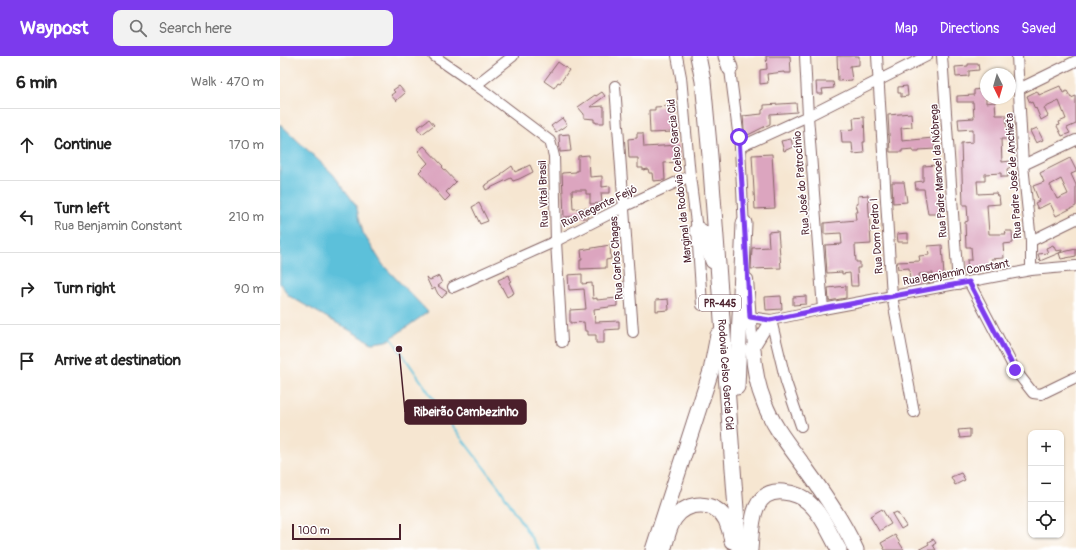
<!DOCTYPE html>
<html lang="en">
<head>
<meta charset="utf-8">
<style>
	:root { --surface:#fff; --page:#f2f2f2; --text:#222; --muted:#767676; --line:#e0e0e0; --accent:#7c3aed }
	body { margin:0; font-family:Pangolin,sans-serif; background:var(--page); color:var(--text) }
	.controls { position:absolute; right:12px; bottom:12px; display:grid; overflow:hidden; border-radius:8px; box-shadow:0 1px 3px #0004 }
	.controls button { width:36px; height:36px; display:grid; place-items:center; padding:0; border:0; border-bottom:1px solid var(--line); background:var(--surface); color:var(--text); font:20px sans-serif }
	.compass { position:absolute; left:700px; top:12px; width:36px; height:36px; border-radius:50%; background:var(--surface); box-shadow:0 1px 3px #0004; rotate:175deg }
	.scale { position:absolute; left:12px; bottom:10px; width:109px; box-sizing:border-box; padding-left:4px; border:2px solid #4a1f2b; border-top:0; font-size:11px; line-height:14px; white-space:nowrap; color:#4a1f2b; -webkit-text-stroke:3px #fff; paint-order:stroke }
	.stop { position:absolute; width:12px; height:12px; margin:-9px; border:3px solid #7c3aed; border-radius:50%; background:#fff }
	.stop.end { background:#7c3aed; border-color:#fff; box-shadow:0 1px 4px #0008 }
	.list { margin:0; padding:0; list-style:none }
	h2 { display:flex; justify-content:space-between; align-items:center; height:52px; margin:0; padding:0 16px; font-size:17px }
	h2 small { font-size:13px; font-weight:400; color:var(--muted) }
	.list li { display:grid; grid-template-columns:26px 1fr auto; gap:12px; align-items:center; box-sizing:border-box; height:72px; padding:0 16px; border-top:1px solid var(--line) }
	.list b { display:block; font-size:15px; white-space:nowrap }
	.list p { margin:0; font-size:13px; white-space:nowrap; color:var(--muted) }
	.list em { font-size:13px; font-style:normal; color:var(--muted) }
	.icon { flex:none; width:22px; height:22px; fill:none; stroke:currentColor; stroke-width:2; stroke-linecap:round; stroke-linejoin:round }
	.map { position:relative; flex:none; width:796px; height:494px; overflow:hidden }
	header { display:flex; align-items:center; gap:24px; box-sizing:border-box; height:56px; padding:0 20px; background:var(--accent); color:#fff }
	header strong { font-size:19px }
	nav { display:flex; gap:22px; margin-inline-start:auto; font-size:14px }
	.search { width:280px; height:36px; background:var(--page); display:flex; align-items:center; gap:10px; box-sizing:border-box; padding:0 14px; border-radius:8px; color:var(--muted); font-size:15px }
	main { display:flex }
	aside { flex:1; background:var(--surface) }
	.map>svg:first-child { display:block }
	.water { fill:#5cc0da; stroke:#537082 }
	.lines { fill:none; stroke-linecap:round; stroke-linejoin:round }
	.stream { stroke:#5cc0da; stroke-width:2 }
	.building { fill:#dca5bf; fill-rule:evenodd }
	.minor-casing { stroke:#866565; stroke-width:12 }
	.highway-casing { stroke:#866565; stroke-width:17 }
	.minor { stroke:#fff; stroke-width:10 }
	.highway { stroke:#fff; stroke-width:15 }
	.route { stroke:#7c3aed; stroke-width:5 }
	.labels { text-anchor:middle; stroke-width:3; stroke-linejoin:round; paint-order:stroke }
	.shield { fill:#fff; stroke:#80626b; stroke-width:1 }
	.shield-label { font-size:10px; font-weight:bold; fill:#4a1f2b }
	.street-label { font-size:11px; fill:#4a1f2b; stroke:#fff }
	.leader { fill:none; stroke:#4a1f2b; stroke-width:1.5 }
	.callout-dot { fill:#4a1f2b; stroke:#fff; stroke-width:1.5 }
	.callout { fill:#4a1f2b; stroke:#4a1f2b; stroke-width:1.5 }
	.callout-label { font-size:12px; text-anchor:middle; font-weight:bold; fill:#fff }
</style>
</head>
<body>
<header>
<strong>Waypost</strong>
<div class="search"><svg class="icon" aria-label="search" viewBox="0 0 24 24"><circle cx="10" cy="10" r="6"/><path d="M15 15l6 6"/></svg>Search here</div>
<nav><a>Map</a><a>Directions</a><a>Saved</a></nav>
</header>
<main>
<aside>
<h2>6 min<small>Walk · 470 m</small></h2>
<ul class="list">
<li><svg class="icon" aria-label="ahead" viewBox="0 0 24 24"><path d="M12 20V5M6 11l6-6 6 6"/></svg><div><b>Continue</b></div><em>170 m</em></li>
<li><svg class="icon" aria-label="left" viewBox="0 0 24 24"><path d="M17 20v-9H6M10 6l-5 5 5 5"/></svg><div><b>Turn left</b><p>Rua Benjamin Constant</p></div><em>210 m</em></li>
<li><svg class="icon" aria-label="right" viewBox="0 0 24 24"><path d="M7 20v-9h11M14 6l5 5-5 5"/></svg><div><b>Turn right</b></div><em>90 m</em></li>
<li><svg class="icon" aria-label="arrive" viewBox="0 0 24 24"><path d="M6 21V4h12l-3 4 3 4H6"/></svg><div><b>Arrive at destination</b></div></li>
</ul>
</aside>
<div class="map">
<svg width="796" height="494" viewBox="0 0 796 494">
	<rect width="100%" height="100%" fill="#fff"/>
	<filter id="ink" filterUnits="userSpaceOnUse"><feTurbulence type="fractalNoise" baseFrequency=".025" numOctaves="2"/><feDisplacementMap in="SourceGraphic" scale="8" xChannelSelector="R" yChannelSelector="G"/><feConvolveMatrix kernelMatrix="1 2 1 2 8 2 1 2 1" color-interpolation-filters="sRGB"/></filter>
	<filter id="wash" filterUnits="userSpaceOnUse"><feTurbulence type="fractalNoise" baseFrequency=".012" numOctaves="4" result="noise"/><feDisplacementMap in="SourceGraphic" scale="16" xChannelSelector="R" yChannelSelector="G"/><feGaussianBlur stdDeviation="0.9" result="paint"/><feColorMatrix in="noise" values="0 0 0 0 0 0 0 0 0 0 0 0 0 0 0 0 0 1.4 0 .05"/><feComposite in="paint" operator="in"/></filter>
	<g filter="url(#wash)">
		<rect width="100%" height="100%" fill="#f6e6d1"/>
		<path class="water" d="M0,68L53,118L76,149L83,177L103,209L148,256L107,285L92,287L9,240L0,227Z"/>
		<g class="lines">
			<path class="stream" d="M110,280L172,370L219,431L259,494"/>
		</g>
		<g id="blocks">
			<g class="building">
				<path d="M486,0H510L511,17H504V16L487,18L488,27L480,28V14L487,13Z"/>
				<path d="M557,0H579V9L570,10L572,24L558,25Z"/>
				<path d="M278,6L289,14L280,27L278,26L274,32L264,25Z"/>
				<path d="M688,8H698L699,14L689,15V20L676,21L675,11L688,10Z"/>
				<path d="M536,26H553L554,32L542,33L543,38H537Z"/>
				<path d="M119,30L125,37L116,45L111,39L115,36L113,34Z"/>
				<path d="M627,30L628,40L621,41V37H618V31Z"/>
				<path d="M780,30L783,37L787,35L791,42L796,40V68L787,72L790,77L782,80L777,70L780,69L779,66L786,63L779,45L764,52L768,60L761,64L756,52L755,53L752,46L750,47L747,40L757,35L759,39Z"/>
				<path d="M700,33V35H706V47L715,46L716,59H726L727,71H729L730,83H721L722,106L731,105L732,110L727,113L728,121H721V117L705,118V125H697L698,138L716,137L717,140H719L720,148L707,149L709,178H726L725,175H732L733,187L723,188L724,202L711,203V212L688,214L687,204H692L691,191H686L685,166L688,165L687,149H683L681,87L693,86V73L679,74L678,63L694,62L693,46H677V40L694,39V34Z"/>
				<path d="M322,36L325,40L310,51L324,50V67H316V66H314V63L304,62V58L298,51L315,39L316,40Z"/>
				<path d="M516,47L517,56L490,58V68L468,79L464,73L463,60L482,58V54L484,53V49Z"/>
				<path d="M390,50L393,76L370,77L369,54H375V51Z"/>
				<path d="M631,57L632,71L621,72L622,85L653,82L655,93L639,94V96H633V93L622,94V96H610L608,59Z"/>
				<path d="M584,61L585,86H583L584,97L573,98L572,87H562L561,74L574,73L573,62Z"/>
				<path d="M282,62L287,69L276,76L271,70Z"/>
				<path d="M149,63L154,69L142,78L137,72Z"/>
				<path d="M757,72L763,84L756,87L750,75Z"/>
				<path d="M357,77H363L364,91L399,89L400,106L384,107L385,124L373,125L372,117H369L368,113L363,114V112H358V102H349L348,83L357,82Z"/>
				<path d="M289,78L291,95L280,96L279,79Z"/>
				<path d="M511,83L513,91L504,95L501,85Z"/>
				<path d="M144,90L163,110L162,111L176,126L166,136L170,140L165,145L139,116L148,107L138,95Z"/>
				<path d="M492,98L495,152L475,153L472,99Z"/>
				<path d="M309,99L310,121L322,120V131L330,130V137H321L322,147L310,148V138H306V134H292L293,153L307,152L308,162H302V160L284,161L282,117L296,116V115H298V100Z"/>
				<path d="M790,102L796,114V116L791,118L796,129V150L776,160L770,147L758,153L755,147L759,145L753,130L764,126L760,117ZM781,123L788,138L777,143L770,129Z"/>
				<path d="M250,109L253,116L239,123L233,125L231,122L206,134L204,130L222,119L221,118L232,110L235,116Z"/>
				<path d="M657,109L659,158H648L644,133H636L635,126L643,125V110Z"/>
				<path d="M612,126H624L627,146L613,147Z"/>
				<path d="M588,139L591,188L575,189L576,206H580V212H577V214L578,230H571L570,217L562,218V216L547,217L545,189L562,188L561,177L544,178V167L576,164L575,156H578L576,148H578V140Z"/>
				<path d="M199,147L208,165L200,168L192,151Z"/>
				<path d="M498,175L501,212L471,213L472,192L489,191L488,176Z"/>
				<path d="M628,177V186H618L617,178Z"/>
				<path d="M330,189L331,203L326,204V212L300,213V204H302L301,194Z"/>
				<path d="M662,189L664,221L653,222V217L639,218L640,226L630,227L629,212L618,213L617,206L640,205L639,200L649,199L648,190Z"/>
				<path d="M773,189L776,195L782,194V195L779,197L796,193V200L781,203L779,197L760,205L758,198L768,197L766,192Z"/>
				<path d="M302,218V228L312,227L313,243L317,242V244L337,242V250L314,253L315,266L339,265V273L324,274V287H316V279H308V275H305L304,266L290,267V254L306,253L304,233L289,234L288,219Z"/>
				<path d="M229,219L231,225L229,226L234,237L227,241L218,224Z"/>
				<path d="M159,220L162,227L158,230L167,236L162,242L158,238L155,232L152,234L146,221L150,224Z"/>
				<path d="M566,230V242L549,245L548,232Z"/>
				<path d="M501,240L502,253L486,254L485,241Z"/>
				<path d="M526,240V248L513,249V241Z"/>
				<path d="M388,243L389,254L376,255V244Z"/>
				<path d="M690,373V381L680,382L678,374Z"/>
				<path d="M681,417L685,424L675,429L671,421Z"/>
				<path d="M602,453L611,468L599,475L590,460Z"/>
				<path d="M617,456L626,470L621,473L612,458Z"/>
				<path d="M615,479L624,494H605L601,487Z"/>
				<path d="M653,483L656,487L653,489L656,494H638L649,488L648,486Z"/>
			</g>
		</g>
	</g>
	<g filter="url(#ink)">
		<use href="#blocks" fill-opacity="0" stroke="#866565" stroke-width="1"/>
		<g class="lines">
			<g class="minor-casing">
				<g id="minor">
					<path d="M154,0L196,29L270,85L274,100L276,185L282,286"/>
					<path d="M397,0L401,21L410,120L417,174L422,249"/>
					<path d="M525,0L528,60L543,253"/>
					<path d="M597,0L612,240L634,356"/>
					<path d="M662,0L678,228"/>
					<path d="M737,0L743,109L751,185V214"/>
					<path d="M449,6L460,91L464,173"/>
					<path d="M196,29L233,0"/>
					<path d="M335,30L353,276"/>
					<path d="M739,33L796,5"/>
					<path d="M460,91L528,60L647,0"/>
					<path d="M743,109L796,84"/>
					<path d="M751,185L796,163"/>
					<path d="M468,223L473,293"/>
					<path d="M689,226L735,314L753,337L761,338L796,321"/>
					<path d="M173,231L276,185L345,150L410,120"/>
					<path d="M470,261L491,264L543,253L751,214L796,210"/>
					<path d="M491,264L506,326L521,370"/>
					<path d="M473,293L491,264"/>
				</g>
			</g>
			<g class="highway-casing">
				<g id="highway">
					<path id="s1" d="M418,0L423,25L430,100L459,494"/>
					<path d="M446,0L450,12"/>
					<path d="M417,174H419L422,176L433,205"/>
					<path d="M473,293C474,311 477,329 484,346C493,371 511,392 526,413C545,439 563,465 576,494"/>
					<path d="M457,331L464,167"/>
					<path d="M384,491C387,482 389,470 395,462C408,444 436,445 446,464C449,471 451,479 452,485"/>
					<path d="M373,494L431,315L438,279"/>
					<path d="M470,494C472,472 470,433 503,436C512,437 521,439 528,446C542,458 550,478 559,494"/>
				</g>
			</g>
			<use href="#minor" class="minor"/>
			<use href="#highway" class="highway"/>
		</g>
	</g>
	<g class="lines" filter="url(#ink)">
		<path class="route" d="M459,81L470,261L490,264L543,253L689,226L735,314"/>
	</g>
	<g class="labels">
		<rect class="shield" x="419" y="239" width="42" height="16" rx="3"/>
		<g class="shield-label">
			<text x="440" y="251">PR-445</text>
		</g>
		<g class="street-label">
			<text transform="translate(658 115) rotate(-94)" y="4">Rua Padre Manoel da Nóbrega</text>
			<text transform="translate(733 120) rotate(-94)" y="4">Rua Padre José de Anchieta</text>
			<text transform="translate(399 125) rotate(-96)" y="4">Marginal da Rodovia Celso Garcia Cid</text>
			<text transform="translate(521 127) rotate(-95)" y="4">Rua José do Patrocínio</text>
			<text transform="translate(263 138) rotate(-92)" y="4">Rua Vital Brasil</text>
			<text transform="translate(319 150) rotate(-26)" y="4">Rua Regente Feijó</text>
			<text transform="translate(596 180) rotate(-94)" y="4">Rua Dom Pedro I</text>
			<text transform="translate(336 202) rotate(-94)" y="4">Rua Carlos Chagas</text>
			<text transform="translate(676 216) rotate(-10)" y="4">Rua Benjamin Constant</text>
			<text dy="4" stroke="none"><textPath href="#s1" startOffset="320">Rodovia Celso Garcia Cid</textPath></text>
		</g>
	</g>
	<path class="leader" d="M119 293L125 356"/>
	<circle class="callout-dot" cx="119" cy="293" r="4"/>
	<rect class="callout" x="125" y="344" width="121" height="24" rx="4"/>
	<g class="callout-label">
		<text x="186" y="360">Ribeirão Cambezinho</text>
	</g>
</svg>
<div class="controls">
<button>+</button>
<button>−</button>
<button><svg class="icon" aria-label="locate" viewBox="0 0 24 24"><circle cx="12" cy="12" r="6"/><path d="M12 2v4M12 18v4M2 12h4M18 12h4"/></svg></button>
</div>
<svg class="compass" viewBox="-18 -18 36 36"><path d="M0-13l5 13h-10z" fill="#e53935"/><path d="M0 13l5-13h-10z" fill="#767676"/></svg>
<div class="scale">100 m</div>
<div class="stop" style="left:459px;top:81px"></div>
<div class="stop end" style="left:735px;top:314px"></div>
</div>
</main>
</body>
</html>
